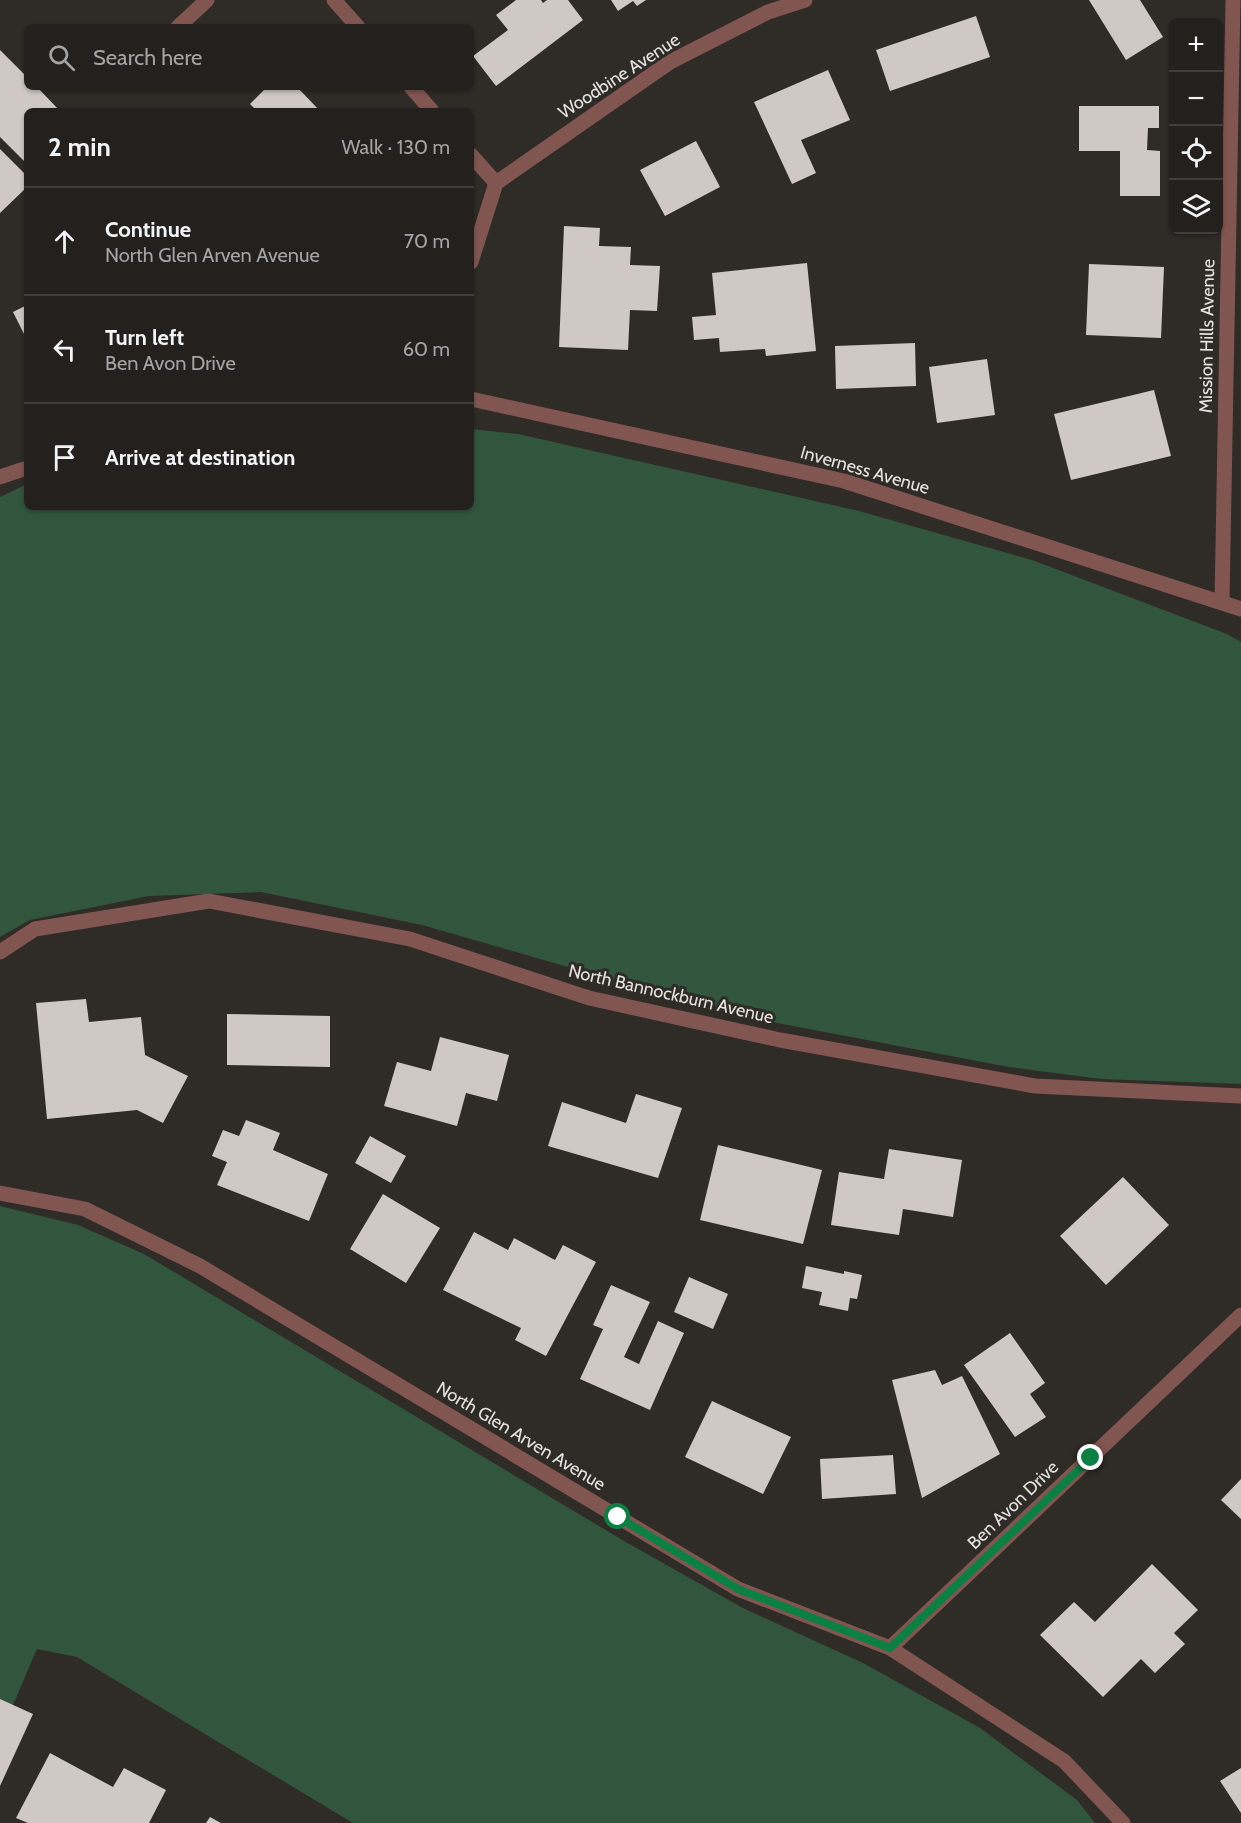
<!DOCTYPE html>
<html lang="en">
<head>
<meta charset="utf-8">
<style>
	:root { --surface:#23201d; --page:#2b2826; --text:#f1f3f6; --muted:#a3a3a4; --line:#403e3b }
	body { margin:0; font-family:Cabin,sans-serif; background:var(--page); color:var(--text) }
	.controls { position:absolute; right:18px; top:18px; display:grid; overflow:hidden; border-radius:9px; box-shadow:0 2px 4px #0004 }
	.controls button { width:54px; height:54px; display:grid; place-items:center; padding:0; border:0; border-bottom:2px solid var(--line); background:var(--surface); color:var(--text); font:30px sans-serif }
	.stop { position:absolute; width:18px; height:18px; margin:-14px; border:4px solid #0b8043; border-radius:50%; background:#fff }
	.stop.end { background:#0b8043; border-color:#fff; box-shadow:0 2px 6px #0008 }
	.list { margin:0; padding:0; list-style:none }
	h2 { display:flex; justify-content:space-between; align-items:center; height:78px; margin:0; padding:0 24px; font-size:26px }
	h2 small { font-size:20px; font-weight:400; color:var(--muted) }
	.list li { display:grid; grid-template-columns:39px 1fr auto; gap:18px; align-items:center; box-sizing:border-box; height:108px; padding:0 24px; border-top:2px solid var(--line) }
	.list b { display:block; font-size:22px; white-space:nowrap }
	.list p { margin:0; font-size:20px; white-space:nowrap; color:var(--muted) }
	.list em { font-size:20px; font-style:normal; color:var(--muted) }
	.icon { flex:none; width:33px; height:33px; fill:none; stroke:currentColor; stroke-width:2; stroke-linecap:round; stroke-linejoin:round }
	.map { position:relative; flex:none; width:1241px; height:1823px; overflow:hidden }
	.search { position:absolute; background:var(--surface); box-shadow:0 2px 4px #0004; left:24px; top:24px; width:450px; height:66px; display:flex; align-items:center; gap:15px; box-sizing:border-box; padding:0 21px; border-radius:9px; color:var(--muted); font-size:22px }
	.panel { position:absolute; background:var(--surface); box-shadow:0 2px 4px #0004; left:24px; top:108px; width:450px; height:402px; border-radius:9px }
	.map>svg:first-child { display:block }
	.green { fill:#32553e }
	.building { fill:#cfc8c4 }
	.lines { fill:none; stroke-linecap:round; stroke-linejoin:round }
	.minor { stroke:#815550; stroke-width:15 }
	.route { stroke:#0b8043; stroke-width:8 }
	.labels { text-anchor:middle; stroke-width:6; stroke-linejoin:round; paint-order:stroke }
	.street-label { font-size:18px; fill:#e4e2df; stroke:#2f2b27 }
</style>
</head>
<body>
<div class="map">
<svg width="1241" height="1823" viewBox="0 0 1241 1823">
	<rect width="100%" height="100%" fill="#2f2b27"/>
	<g class="green">
		<path d="M471,429L518,434L859,511L1032,560L1227,634L1241,642V1084L1101,1079L1009,1067L777,1023L592,974L422,925L261,892L149,896L30,920L0,937V497L27,484V507H471Z"/>
		<path d="M0,1206L78,1225L144,1254L624,1541L743,1608L863,1663L980,1728L1077,1800L1095,1823H353L77,1657L37,1649L0,1735Z"/>
	</g>
	<g class="building">
		<path d="M516,0H541L543,3L547,0H568L583,20L496,86L473,56L508,30L496,15Z"/>
		<path d="M611,0H646L637,6L633,1L618,11Z"/>
		<path d="M1089,0H1140L1163,37L1126,60Z"/>
		<path d="M976,16L990,57L890,91L876,50Z"/>
		<path d="M0,50L27,77V87H37L60,111H27V164L0,137Z"/>
		<path d="M828,70L850,120L801,140L816,173L792,184L754,102Z"/>
		<path d="M267,87H297L320,111H257L250,104Z"/>
		<path d="M1079,106H1159V128H1148L1147,150L1160,151V196H1120V151H1079Z"/>
		<path d="M696,141L720,187L665,216L640,170Z"/>
		<path d="M0,149L27,176V187L0,213Z"/>
		<path d="M564,226L600,228L599,246L631,247L630,265L660,266L657,311L630,310L628,350L559,347Z"/>
		<path d="M807,263L816,351L766,356L765,349L720,352L719,338L694,340L692,317L716,315L712,273Z"/>
		<path d="M1089,264L1164,267L1161,338L1086,335Z"/>
		<path d="M27,305V340L13,312Z"/>
		<path d="M915,343L916,386L836,389L835,346Z"/>
		<path d="M987,359L995,415L937,423L929,367Z"/>
		<path d="M1154,390L1171,456L1071,480L1054,414Z"/>
		<path d="M86,999L89,1022L141,1017L145,1055L188,1076L163,1123L137,1110L47,1119L36,1003Z"/>
		<path d="M227,1014L330,1016V1067L227,1065Z"/>
		<path d="M440,1037L509,1055L497,1101L466,1093L457,1126L384,1106L397,1062L431,1071Z"/>
		<path d="M636,1094L682,1108L658,1178L548,1146L562,1102L626,1123Z"/>
		<path d="M246,1120L280,1133L273,1150L328,1174L309,1221L217,1185L227,1162L212,1156L223,1130L239,1136Z"/>
		<path d="M370,1136L406,1156L391,1183L355,1163Z"/>
		<path d="M718,1145L822,1170L803,1244L700,1220Z"/>
		<path d="M889,1149L962,1160L953,1217L903,1209L899,1235L831,1225L839,1172L884,1179Z"/>
		<path d="M1123,1177L1169,1225L1106,1285L1060,1236Z"/>
		<path d="M383,1194L440,1228L406,1283L350,1249Z"/>
		<path d="M474,1232L508,1250L514,1238L555,1260L563,1245L596,1262L546,1356L515,1340L521,1328L443,1290Z"/>
		<path d="M806,1266L844,1274V1271L862,1275L857,1299L850,1298L848,1311L819,1305L822,1292L802,1288Z"/>
		<path d="M689,1277L728,1294L713,1329L674,1312Z"/>
		<path d="M611,1285L650,1302L624,1357L639,1364L658,1321L684,1333L650,1410L580,1379L603,1329L593,1325Z"/>
		<path d="M1010,1333L1045,1383L1030,1394L1046,1417L1015,1437L964,1365Z"/>
		<path d="M935,1370L942,1385L962,1376L1000,1454L922,1498L892,1380Z"/>
		<path d="M712,1401L791,1437L763,1494L685,1457Z"/>
		<path d="M893,1455L896,1494L822,1499L820,1459Z"/>
		<path d="M1241,1479V1519L1221,1500Z"/>
		<path d="M1152,1564L1198,1610L1174,1633L1185,1644L1155,1673L1141,1659L1103,1697L1040,1635L1074,1602L1095,1622Z"/>
		<path d="M0,1699L33,1714L0,1786Z"/>
		<path d="M50,1753L113,1787L124,1768L166,1790L149,1823H28L16,1818Z"/>
		<path d="M1241,1768V1813L1220,1781Z"/>
		<path d="M210,1817L221,1823H206Z"/>
	</g>
	<g class="lines">
		<g class="minor">
			<path d="M334,0L358,27"/>
			<path d="M178,27L207,0"/>
			<path d="M411,87L432,111"/>
			<path d="M471,155L496,183L471,262"/>
			<path d="M496,183L670,62L768,12L805,0"/>
			<path d="M471,399L844,481L1241,609"/>
			<path d="M0,477L27,468"/>
			<path d="M1222,601L1233,0"/>
			<path d="M0,952L35,929L209,901L410,939L589,998L780,1040L1035,1086L1241,1096"/>
			<path d="M0,1193L85,1209L200,1266L738,1589L890,1648L1064,1761L1123,1823"/>
			<path d="M890,1648L1241,1315"/>
		</g>
	</g>
	<g class="lines">
		<path class="route" d="M618,1517L738,1589L890,1648L1091,1458"/>
	</g>
	<g class="labels">
		<g class="street-label">
			<text transform="translate(619 76) rotate(-33)" y="6">Woodbine Avenue</text>
			<text transform="translate(1207 336) rotate(-89)" y="6">Mission Hills Avenue</text>
			<text transform="translate(865 470) rotate(16)" y="6">Inverness Avenue</text>
			<text transform="translate(671 994) rotate(13)" y="6">North Bannockburn Avenue</text>
			<text transform="translate(521 1436) rotate(31)" y="6">North Glen Arven Avenue</text>
			<text transform="translate(1013 1505) rotate(-44)" y="6">Ben Avon Drive</text>
		</g>
	</g>
</svg>
<div class="controls">
<button>+</button>
<button>−</button>
<button><svg class="icon" aria-label="locate" viewBox="0 0 24 24"><circle cx="12" cy="12" r="6"/><path d="M12 2v4M12 18v4M2 12h4M18 12h4"/></svg></button>
<button><svg class="icon" aria-label="layers" viewBox="0 0 24 24"><path d="M12 4l9 5-9 5-9-5zM3 14l9 5 9-5"/></svg></button>
</div>
<div class="stop" style="left:618px;top:1517px"></div>
<div class="stop end" style="left:1091px;top:1458px"></div>
<div class="search"><svg class="icon" aria-label="search" viewBox="0 0 24 24"><circle cx="10" cy="10" r="6"/><path d="M15 15l6 6"/></svg>Search here</div>
<section class="panel">
<h2>2 min<small>Walk · 130 m</small></h2>
<ul class="list">
<li><svg class="icon" aria-label="ahead" viewBox="0 0 24 24"><path d="M12 20V5M6 11l6-6 6 6"/></svg><div><b>Continue</b><p>North Glen Arven Avenue</p></div><em>70 m</em></li>
<li><svg class="icon" aria-label="left" viewBox="0 0 24 24"><path d="M17 20v-9H6M10 6l-5 5 5 5"/></svg><div><b>Turn left</b><p>Ben Avon Drive</p></div><em>60 m</em></li>
<li><svg class="icon" aria-label="arrive" viewBox="0 0 24 24"><path d="M6 21V4h12l-3 4 3 4H6"/></svg><div><b>Arrive at destination</b></div></li>
</ul>
</section>
</div>
</body>
</html>
